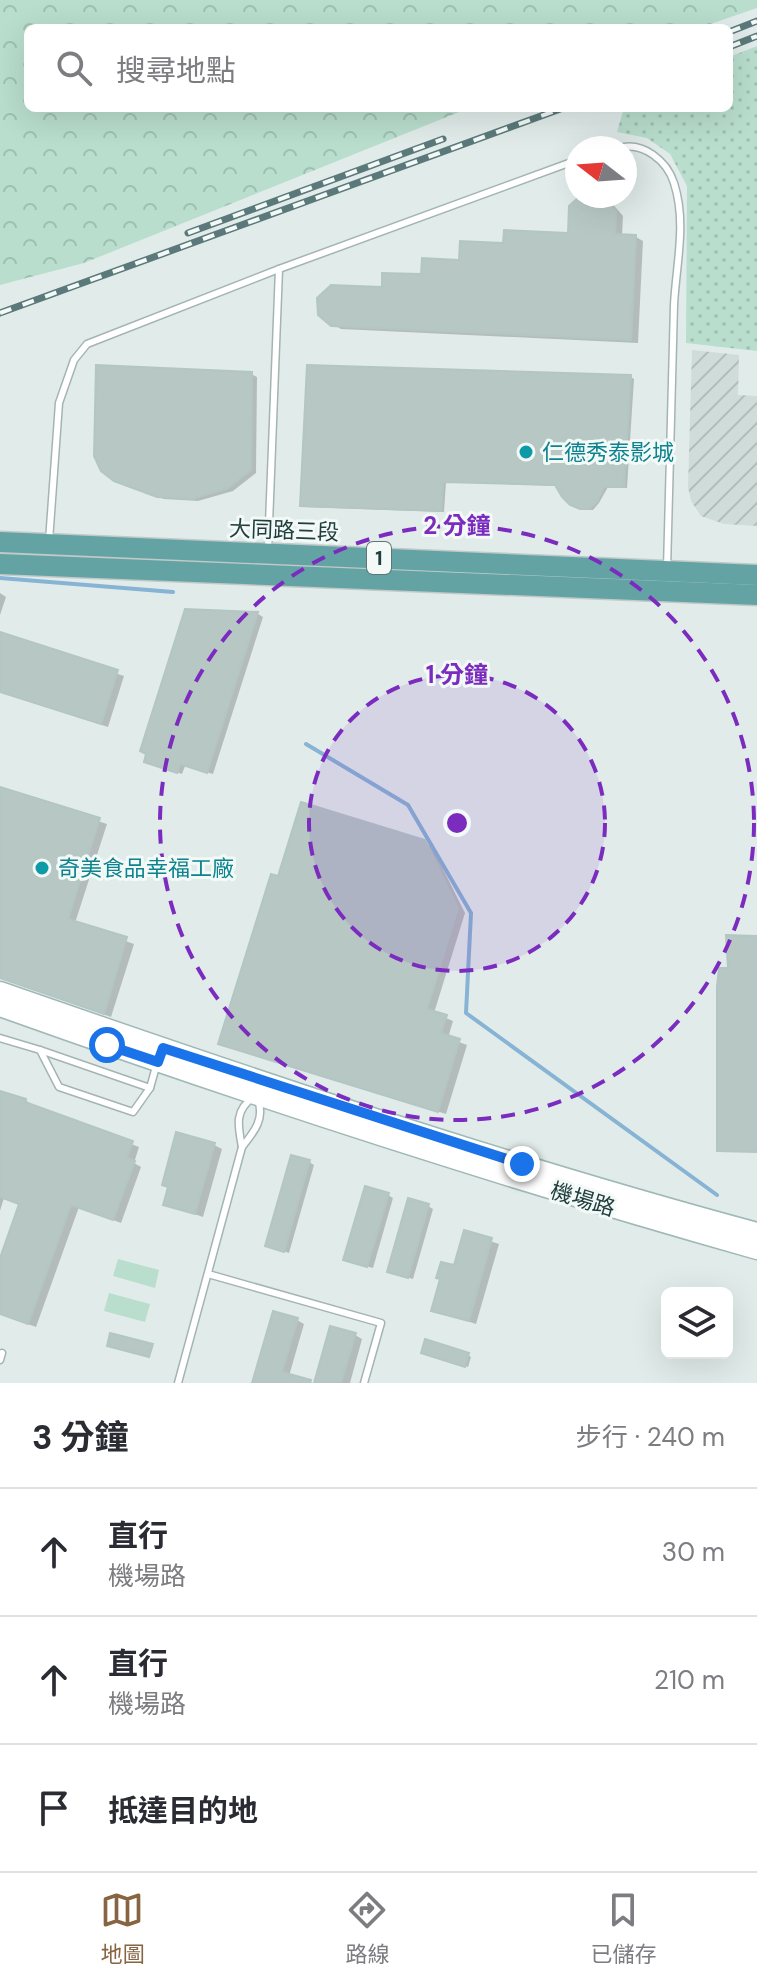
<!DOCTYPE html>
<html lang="zh-TW">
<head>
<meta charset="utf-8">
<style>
	:root { --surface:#fff; --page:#f2f2f3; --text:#2b2b33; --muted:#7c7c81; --line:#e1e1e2; --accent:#876442 }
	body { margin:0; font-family:"DM Sans","Noto Sans TC",sans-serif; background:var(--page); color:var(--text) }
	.controls { position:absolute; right:24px; bottom:24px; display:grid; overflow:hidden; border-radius:12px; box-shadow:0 8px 32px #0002 }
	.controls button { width:72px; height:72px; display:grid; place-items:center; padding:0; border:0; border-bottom:2px solid var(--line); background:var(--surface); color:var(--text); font:40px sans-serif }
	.compass { position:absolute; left:565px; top:136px; width:72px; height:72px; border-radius:50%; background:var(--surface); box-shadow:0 8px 32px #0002; rotate:287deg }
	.stop { position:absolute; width:24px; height:24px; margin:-18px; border:6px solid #1a73e8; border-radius:50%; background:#fff }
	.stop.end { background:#1a73e8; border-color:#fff; box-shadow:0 2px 8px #0008 }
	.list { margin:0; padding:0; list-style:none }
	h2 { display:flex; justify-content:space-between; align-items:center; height:104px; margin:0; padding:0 32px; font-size:34px }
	h2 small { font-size:26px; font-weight:400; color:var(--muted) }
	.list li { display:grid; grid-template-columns:52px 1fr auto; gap:24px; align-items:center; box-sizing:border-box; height:128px; padding:0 32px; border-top:2px solid var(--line) }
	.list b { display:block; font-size:30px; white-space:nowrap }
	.list p { margin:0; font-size:26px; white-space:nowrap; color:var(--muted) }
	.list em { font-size:26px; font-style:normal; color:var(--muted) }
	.icon { flex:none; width:44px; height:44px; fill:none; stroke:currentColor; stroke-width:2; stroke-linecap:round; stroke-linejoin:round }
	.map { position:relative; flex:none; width:757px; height:1383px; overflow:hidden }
	.search { position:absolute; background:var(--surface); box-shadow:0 8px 32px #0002; left:24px; right:24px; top:24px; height:88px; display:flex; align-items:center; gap:20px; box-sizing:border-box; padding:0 28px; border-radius:12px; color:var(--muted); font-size:30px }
	.sheet { height:488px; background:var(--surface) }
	nav { display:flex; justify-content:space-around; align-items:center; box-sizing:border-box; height:112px; border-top:2px solid var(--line); background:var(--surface); font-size:22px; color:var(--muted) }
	nav a { display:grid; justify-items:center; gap:4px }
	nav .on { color:var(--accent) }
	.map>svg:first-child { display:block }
	.industrial { fill:url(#industrial-furrows) }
	.green { fill:#b9decd }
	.forest { fill:url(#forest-crowns) }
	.park { fill:url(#park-dots) }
	.shadow { fill:#0003 }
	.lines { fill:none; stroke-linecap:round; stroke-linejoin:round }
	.stream { stroke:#87b3d4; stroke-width:4 }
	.building { fill:#b6c7c4; stroke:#b3c6c4; stroke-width:2 }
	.lane-casing { stroke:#a4b4b3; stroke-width:9 }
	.secondary-casing { stroke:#9fb9b6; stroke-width:21 }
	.primary-casing { stroke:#c1c9c9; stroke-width:23 }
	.lane { stroke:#fff; stroke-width:6 }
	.secondary { stroke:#fff; stroke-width:18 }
	.primary { stroke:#64a3a4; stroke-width:20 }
	.rail-casing { stroke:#5b797a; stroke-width:7 }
	.rail { stroke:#f2f9f7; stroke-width:4; stroke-dasharray:12; stroke-linecap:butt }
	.route { stroke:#1a73e8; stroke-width:10 }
	.ring { fill:none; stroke:#7b2cbf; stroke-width:4; stroke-dasharray:14 10 }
	.culture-dot { fill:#0f9aa8; stroke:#f2f9f7; stroke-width:3 }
	.labels { text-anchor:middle; stroke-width:6; stroke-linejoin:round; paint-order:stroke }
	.shield { fill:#f2f9f7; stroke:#607676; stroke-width:2 }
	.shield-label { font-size:20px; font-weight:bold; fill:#213e3e }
	.culture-label { font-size:22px; fill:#0d838f; stroke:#f2f9f7; text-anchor:start }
	.street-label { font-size:22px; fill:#213e3e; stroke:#f2f9f7 }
	.centre { fill:#7b2cbf; stroke:#f2f9f7; stroke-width:4 }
	.ring-label { font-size:24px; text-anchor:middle; font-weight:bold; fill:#7b2cbf; stroke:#f2f9f7; stroke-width:6; stroke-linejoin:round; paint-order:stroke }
</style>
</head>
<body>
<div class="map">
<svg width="757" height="1383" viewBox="0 0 757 1383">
	<defs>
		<pattern id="industrial-furrows" width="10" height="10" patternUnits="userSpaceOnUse" patternTransform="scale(2)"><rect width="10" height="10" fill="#cfdcda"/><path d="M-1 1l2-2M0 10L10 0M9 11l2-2" fill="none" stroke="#b1bebc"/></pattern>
		<pattern id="forest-crowns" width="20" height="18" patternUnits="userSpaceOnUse" patternTransform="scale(2)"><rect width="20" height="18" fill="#b9decd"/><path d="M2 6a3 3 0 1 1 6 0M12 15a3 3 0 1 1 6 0" fill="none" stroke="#9fc0b1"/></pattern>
		<pattern id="park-dots" width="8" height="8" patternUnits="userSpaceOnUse" patternTransform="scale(2)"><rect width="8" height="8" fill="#b9decd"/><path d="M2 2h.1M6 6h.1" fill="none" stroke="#9fc0b1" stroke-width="1.8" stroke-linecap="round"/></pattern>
	</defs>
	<rect width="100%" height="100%" fill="#e1ecea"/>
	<path class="industrial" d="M692,350L739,355L738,395L757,396V526L724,524L701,516L691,501L688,487Z"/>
	<g class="green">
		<path d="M118,1259L159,1270L155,1288L113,1276Z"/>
		<path d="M109,1293L150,1304L145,1322L104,1311Z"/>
	</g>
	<path class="forest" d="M0,0H757V8L699,28H28V108H469L84,263L0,285Z"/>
	<path class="park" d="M757,46V351L686,343L687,186L670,154L647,138L617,132L624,108H729V57Z"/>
	<g class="shadow">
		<path d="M602,196L610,201L623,216L622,236L636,237L643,241L638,343L341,329L332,324L384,289L505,245L570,235Z"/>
		<path d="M309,367L631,377L634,379L627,488L608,487L599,503L593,510H585L571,503L558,486L446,482L444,512L305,507L302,505Z"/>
		<path d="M251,374L257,377L256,473L233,491L198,501L164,499L122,483Z"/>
		<path d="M0,593L6,597L0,615Z"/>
		<path d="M186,611L258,614L263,617L213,774L185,766L182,774L146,762Z"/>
		<path d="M0,635L124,676L108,727L0,692Z"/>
		<path d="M0,789L107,824L75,923L134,944L111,1017L0,978Z"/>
		<path d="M424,842L432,847L465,913L434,1013L453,1021L448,1038L467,1045L446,1114L228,1047L280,879Z"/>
		<path d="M0,1093L26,1100L32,1107L139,1147L134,1163L141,1167L121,1223L79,1207L36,1327L0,1314V1264L21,1205L4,1198L0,1211Z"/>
		<path d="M214,1145L222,1149L203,1217L165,1204Z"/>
		<path d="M309,1162L314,1165L289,1253L273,1248Z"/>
		<path d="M388,1195L393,1198L373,1268L351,1262Z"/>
		<path d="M428,1206L433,1209L413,1279L395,1274L390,1271Z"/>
		<path d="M466,1233L499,1244L476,1324L433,1310L456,1268Z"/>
		<path d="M297,1320L304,1324L289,1376L313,1383H254Z"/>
		<path d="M355,1335L362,1339L350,1383H316Z"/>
		<path d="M426,1354L468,1355L471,1357L468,1367Z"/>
	</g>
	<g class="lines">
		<g class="stream">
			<path d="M0,578L173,592"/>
			<path d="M306,744L408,805L471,913L466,1013L717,1195"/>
		</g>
	</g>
	<g class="building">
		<path d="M580,196H604L616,211L615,234L636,235L631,340L331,326L318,315L317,298L331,285L382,287V273L421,274L422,258L459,260L460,241L503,243L504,230L568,233L569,206Z"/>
		<path d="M96,365L252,372L251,470L228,488L192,499L157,497L114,481L101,471L94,456Z"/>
		<path d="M307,365L631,375L624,487H604L597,502L589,509H580L570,505L562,497L555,485L443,482L441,511L300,506Z"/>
		<path d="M185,609L258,612L207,773L180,764L177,773L144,762L146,754L140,751Z"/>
		<path d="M0,632L118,670L101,724L0,692Z"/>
		<path d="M0,787L100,818L68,919L127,937L104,1014L0,978Z"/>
		<path d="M301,802L425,840L458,908L427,1009L447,1015L441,1033L460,1039L438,1112L218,1044L271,874L278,876Z"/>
		<path d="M726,935L757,936V1152L717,1151V986L719,968H728Z"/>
		<path d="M0,1091L26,1099L25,1102L133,1141L127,1158L135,1161L113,1220L71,1205L28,1324L0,1314V1258L19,1204L0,1197Z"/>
		<path d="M176,1132L215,1143L195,1214L163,1205L168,1187L162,1185Z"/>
		<path d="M291,1155L310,1160L284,1252L265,1246Z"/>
		<path d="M365,1186L389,1193L367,1267L343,1260Z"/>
		<path d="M408,1198L429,1204L408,1278L387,1272Z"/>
		<path d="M464,1230L492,1238L469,1321L431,1311L440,1279L436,1278L441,1262L454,1265Z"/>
		<path d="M273,1311L298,1318L282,1372L311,1380L310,1383H252Z"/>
		<path d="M330,1326L356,1333L341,1383H314Z"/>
		<path d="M110,1333L153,1344L149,1357L107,1346Z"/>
		<path d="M425,1339L469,1353L465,1367L421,1353Z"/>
	</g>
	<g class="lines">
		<g class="lane-casing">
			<g id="lane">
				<path d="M619,148C643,141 667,161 674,183C687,223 676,265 674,305C671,393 670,481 667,569"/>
				<path d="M49,541L59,403L74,360L87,344L279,269L577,160"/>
				<path d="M268,549L279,269"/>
				<path d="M0,1038L40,1050L59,1087L133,1112L150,1088L157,1063"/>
				<path d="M40,1050L150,1088"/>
				<path d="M242,1147C238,1126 234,1110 254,1097"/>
				<path d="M208,1274L381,1323L364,1383"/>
				<path d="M0,1360L2,1353"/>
				<path d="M178,1383L242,1147C254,1132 265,1119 258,1100"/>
			</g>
		</g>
		<g class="secondary-casing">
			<g id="secondary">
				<path d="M0,991C250,1078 501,1163 757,1232"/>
				<path d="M0,1007C249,1096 502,1178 757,1250"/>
			</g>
		</g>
		<g class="primary-casing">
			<g id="primary">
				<path d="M0,542L757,575"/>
				<path d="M0,564L757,595"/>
			</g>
		</g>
		<use href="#lane" class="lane"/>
		<use href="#secondary" class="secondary"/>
		<use href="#primary" class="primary"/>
		<g class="rail-casing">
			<g id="rail">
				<path d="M729,32L757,21"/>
				<path d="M729,47L757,36"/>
				<path d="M188,233L443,139"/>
				<path d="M0,313L563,108"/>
			</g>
		</g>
		<use href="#rail" class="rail"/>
	</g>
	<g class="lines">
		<path class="route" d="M107,1045L158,1062L163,1048L522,1164"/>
	</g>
	<circle cx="457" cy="823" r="148" fill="#7b2cbf" fill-opacity=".12"/>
	<g class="ring">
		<circle cx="457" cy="823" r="148"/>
		<circle cx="457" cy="823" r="297"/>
	</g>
	<g class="culture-dot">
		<circle cx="526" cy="452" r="8"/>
		<circle cx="42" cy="868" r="8"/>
	</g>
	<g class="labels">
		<rect class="shield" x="367" y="542" width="24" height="32" rx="6"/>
		<g class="shield-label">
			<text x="379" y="565">1</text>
		</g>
		<g class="culture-label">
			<text x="542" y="460">仁德秀泰影城</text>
			<text x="58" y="876">奇美食品幸福工廠</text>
		</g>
		<g class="street-label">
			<text transform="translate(284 530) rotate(2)" y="8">大同路三段</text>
			<text transform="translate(583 1199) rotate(17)" y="8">機場路</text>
		</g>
	</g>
	<circle cx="457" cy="823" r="12" class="centre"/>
	<g class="ring-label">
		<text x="457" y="534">2 分鐘</text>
		<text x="457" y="683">1 分鐘</text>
	</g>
</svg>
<div class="controls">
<button><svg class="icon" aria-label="layers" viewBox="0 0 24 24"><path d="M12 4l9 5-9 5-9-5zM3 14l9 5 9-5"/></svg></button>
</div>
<svg class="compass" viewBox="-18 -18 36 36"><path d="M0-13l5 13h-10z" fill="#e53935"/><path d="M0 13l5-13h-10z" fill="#7c7c81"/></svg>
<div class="stop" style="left:107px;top:1045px"></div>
<div class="stop end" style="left:522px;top:1164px"></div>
<div class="search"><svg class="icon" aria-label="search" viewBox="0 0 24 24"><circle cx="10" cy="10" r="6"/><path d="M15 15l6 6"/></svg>搜尋地點</div>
</div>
<section class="sheet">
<h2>3 分鐘<small>步行 · 240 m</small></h2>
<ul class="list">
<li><svg class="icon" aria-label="ahead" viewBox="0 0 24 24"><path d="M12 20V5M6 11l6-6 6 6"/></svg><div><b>直行</b><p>機場路</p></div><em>30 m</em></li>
<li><svg class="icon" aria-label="ahead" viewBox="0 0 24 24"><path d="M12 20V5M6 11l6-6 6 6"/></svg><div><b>直行</b><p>機場路</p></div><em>210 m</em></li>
<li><svg class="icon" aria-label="arrive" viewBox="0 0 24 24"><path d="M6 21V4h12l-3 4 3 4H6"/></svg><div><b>抵達目的地</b></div></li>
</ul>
</section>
<nav>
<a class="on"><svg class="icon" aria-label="map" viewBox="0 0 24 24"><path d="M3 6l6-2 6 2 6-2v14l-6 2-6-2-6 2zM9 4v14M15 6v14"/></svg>地圖</a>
<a><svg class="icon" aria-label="directions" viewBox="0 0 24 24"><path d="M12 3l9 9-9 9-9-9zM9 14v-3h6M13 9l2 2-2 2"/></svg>路線</a>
<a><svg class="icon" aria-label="saved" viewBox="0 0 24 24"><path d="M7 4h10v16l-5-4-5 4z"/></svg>已儲存</a>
</nav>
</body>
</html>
